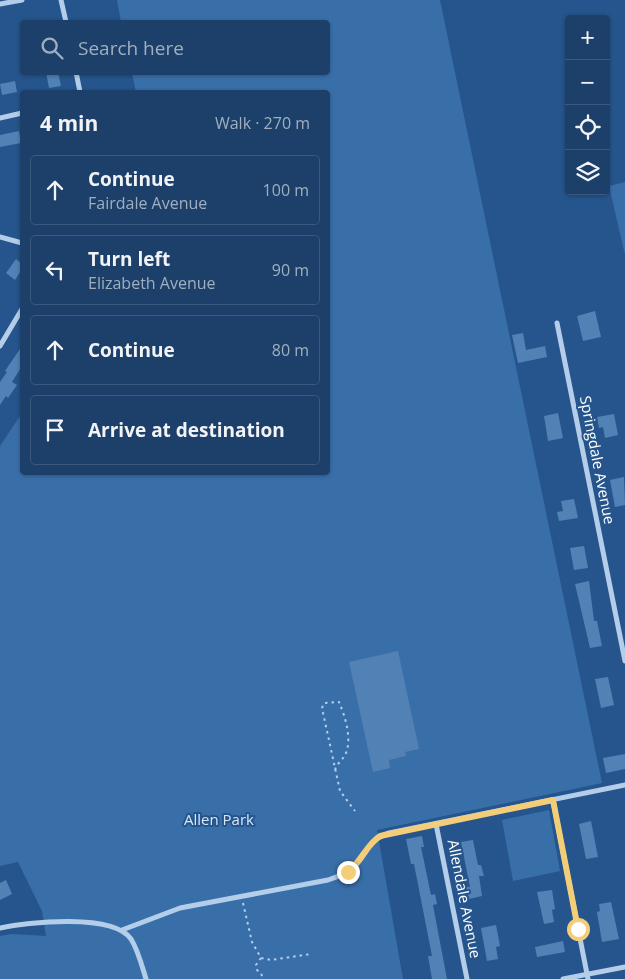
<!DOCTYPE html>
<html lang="en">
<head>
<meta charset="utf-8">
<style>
	:root { --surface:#1c4069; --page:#25476f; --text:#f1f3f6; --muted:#a0afc0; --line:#3a597d }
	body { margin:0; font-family:"Open Sans",sans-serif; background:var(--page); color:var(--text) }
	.controls { position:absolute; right:15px; top:15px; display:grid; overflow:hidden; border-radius:5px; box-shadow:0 1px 4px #0004 }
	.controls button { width:45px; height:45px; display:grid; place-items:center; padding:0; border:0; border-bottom:1px solid var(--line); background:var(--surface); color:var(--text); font:25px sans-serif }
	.stop { position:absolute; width:15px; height:15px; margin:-11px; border:4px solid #f4cd78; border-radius:50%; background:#fff }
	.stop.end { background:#f4cd78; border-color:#fff; box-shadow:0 1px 5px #0008 }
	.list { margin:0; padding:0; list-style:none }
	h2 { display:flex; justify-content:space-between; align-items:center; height:65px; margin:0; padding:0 20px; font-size:21px }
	h2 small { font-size:16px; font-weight:400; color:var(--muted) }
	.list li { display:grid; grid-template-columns:32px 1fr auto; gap:15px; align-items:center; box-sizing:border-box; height:70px; margin:0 10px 10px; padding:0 10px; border:1px solid var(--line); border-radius:5px }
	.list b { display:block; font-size:19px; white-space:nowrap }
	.list p { margin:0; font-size:16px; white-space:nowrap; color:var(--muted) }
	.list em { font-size:16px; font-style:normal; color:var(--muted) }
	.icon { flex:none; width:28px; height:28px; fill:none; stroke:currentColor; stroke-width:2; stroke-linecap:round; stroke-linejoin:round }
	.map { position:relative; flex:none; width:625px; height:979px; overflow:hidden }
	.search { position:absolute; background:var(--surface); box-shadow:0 1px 4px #0004; left:20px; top:20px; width:310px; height:55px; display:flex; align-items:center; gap:12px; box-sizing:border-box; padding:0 18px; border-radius:5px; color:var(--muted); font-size:19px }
	.panel { position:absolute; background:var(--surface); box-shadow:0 1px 4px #0004; left:20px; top:90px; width:310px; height:385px; border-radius:5px }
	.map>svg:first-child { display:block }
	.green { fill:#396fa9 }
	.building { fill:#5281b5 }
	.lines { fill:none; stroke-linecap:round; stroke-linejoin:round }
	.path { stroke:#b4ceea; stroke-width:2; stroke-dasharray:2.5 4; stroke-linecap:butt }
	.street { stroke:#b4ceea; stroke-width:5 }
	.route { stroke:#f4cd78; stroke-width:6 }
	.labels { text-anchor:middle; stroke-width:4; stroke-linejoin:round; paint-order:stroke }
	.street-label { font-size:15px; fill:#fff; stroke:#25558c }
	.park-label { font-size:15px; fill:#d8e7f8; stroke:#25558c }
</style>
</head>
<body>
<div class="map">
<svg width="625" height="979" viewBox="0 0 625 979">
	<rect width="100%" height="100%" fill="#25558c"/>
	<g class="green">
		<path d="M117,0H440L602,783L377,830L403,979H0V936L12,934L46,936L42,911L18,862L0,866V446L22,413V472H328V92H136L132,73L328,72V22H121Z"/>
		<path d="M625,182V255L609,186Z"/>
		<path d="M549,810L560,871L513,881L502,820Z"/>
	</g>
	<g class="building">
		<path d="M46,72H58L61,86L49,88Z"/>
		<path d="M15,81L17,92L2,95L0,84Z"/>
		<path d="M19,131L21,143L0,147V135Z"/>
		<path d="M16,259L22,264V269L15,280L6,273Z"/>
		<path d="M595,311L601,337L583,341L577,316Z"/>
		<path d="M523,333L526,350L545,346L547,357L518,363L512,335Z"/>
		<path d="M22,346V366L12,382L17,385L8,398L6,396L0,405V382L7,372L5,371Z"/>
		<path d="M558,413L563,438L548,441L544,416Z"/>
		<path d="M614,414L618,435L605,438L603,427L599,428L597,417Z"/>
		<path d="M624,477L625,505L615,507L610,480Z"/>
		<path d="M574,499L578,518L559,521L557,512L563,511L561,501Z"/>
		<path d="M584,546L588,568L574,570L570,548Z"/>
		<path d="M589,581L594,621H597L602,646L590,648L575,584Z"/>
		<path d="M398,651L419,749L405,752L406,756L389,760L390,768L373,772L349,662Z"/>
		<path d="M608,677L614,705L601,708L595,679Z"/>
		<path d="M625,754V769L606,773L603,758Z"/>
		<path d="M591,821L598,857L586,859L579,824Z"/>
		<path d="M422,836L424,847H421L431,895L435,894L437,904L433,905L447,979H432L428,956H432L414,864H411L406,839Z"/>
		<path d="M473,840L478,865H481L484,876H479L482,896L469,899L466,887H470L461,842Z"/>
		<path d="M6,880L12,894L0,900V883Z"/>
		<path d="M552,890L555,909L552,910L554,922L544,924L537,892Z"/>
		<path d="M611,902L619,939L602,942L597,912L600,911L599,904Z"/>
		<path d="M496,925L500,946L496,947L498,959L487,961L481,928Z"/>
		<path d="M563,941L565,952L537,957L535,947Z"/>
	</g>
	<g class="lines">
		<g class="path">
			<path d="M335,770C337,763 343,760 346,753C352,738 345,716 339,702L324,703L322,708L340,791L355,811"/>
			<path d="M243,903L252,942L261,958L271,960L311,954"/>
			<path d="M261,958L256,965L257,970L261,973L263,979"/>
		</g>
		<g class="street">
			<path d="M61,0L66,22"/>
			<path d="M0,4L22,0"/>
			<path d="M76,72L80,92"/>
			<path d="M0,118L22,113"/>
			<path d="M0,237L22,243"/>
			<path d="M557,323L625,661"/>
			<path d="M0,346L22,309"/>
			<path d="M553,801L588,979"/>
			<path d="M436,824L467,979"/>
			<path d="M0,928C28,922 113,913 131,939C138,950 142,966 146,979"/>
			<path d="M122,930L180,908L328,880C337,877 346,874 353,868C368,854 367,840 389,833L625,785"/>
			<path d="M563,979L625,967"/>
		</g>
	</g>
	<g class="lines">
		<path class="route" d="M348,872C361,862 367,844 380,836L553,800L578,929"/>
	</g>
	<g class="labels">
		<g class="street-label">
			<text transform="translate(597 460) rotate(79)" y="5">Springdale Avenue</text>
			<text transform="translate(464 899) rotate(79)" y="5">Allendale Avenue</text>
		</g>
		<g class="park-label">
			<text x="219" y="825">Allen Park</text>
		</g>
	</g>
</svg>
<div class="controls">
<button>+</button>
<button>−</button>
<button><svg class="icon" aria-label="locate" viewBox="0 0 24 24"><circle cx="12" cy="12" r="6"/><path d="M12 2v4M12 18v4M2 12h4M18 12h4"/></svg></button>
<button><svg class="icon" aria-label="layers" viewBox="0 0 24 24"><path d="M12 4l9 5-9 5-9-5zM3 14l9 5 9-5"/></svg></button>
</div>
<div class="stop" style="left:578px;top:929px"></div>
<div class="stop end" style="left:348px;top:872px"></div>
<div class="search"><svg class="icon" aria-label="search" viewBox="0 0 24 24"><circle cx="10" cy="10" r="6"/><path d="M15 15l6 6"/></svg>Search here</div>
<section class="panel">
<h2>4 min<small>Walk · 270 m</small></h2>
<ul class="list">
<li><svg class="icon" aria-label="ahead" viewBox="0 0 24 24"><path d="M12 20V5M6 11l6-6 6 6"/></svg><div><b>Continue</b><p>Fairdale Avenue</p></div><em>100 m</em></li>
<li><svg class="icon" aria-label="left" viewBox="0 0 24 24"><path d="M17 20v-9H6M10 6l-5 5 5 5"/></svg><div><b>Turn left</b><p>Elizabeth Avenue</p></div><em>90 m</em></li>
<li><svg class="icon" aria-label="ahead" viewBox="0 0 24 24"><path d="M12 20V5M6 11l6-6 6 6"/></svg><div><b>Continue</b></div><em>80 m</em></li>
<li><svg class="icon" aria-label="arrive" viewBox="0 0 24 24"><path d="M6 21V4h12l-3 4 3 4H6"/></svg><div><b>Arrive at destination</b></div></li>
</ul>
</section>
</div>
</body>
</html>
